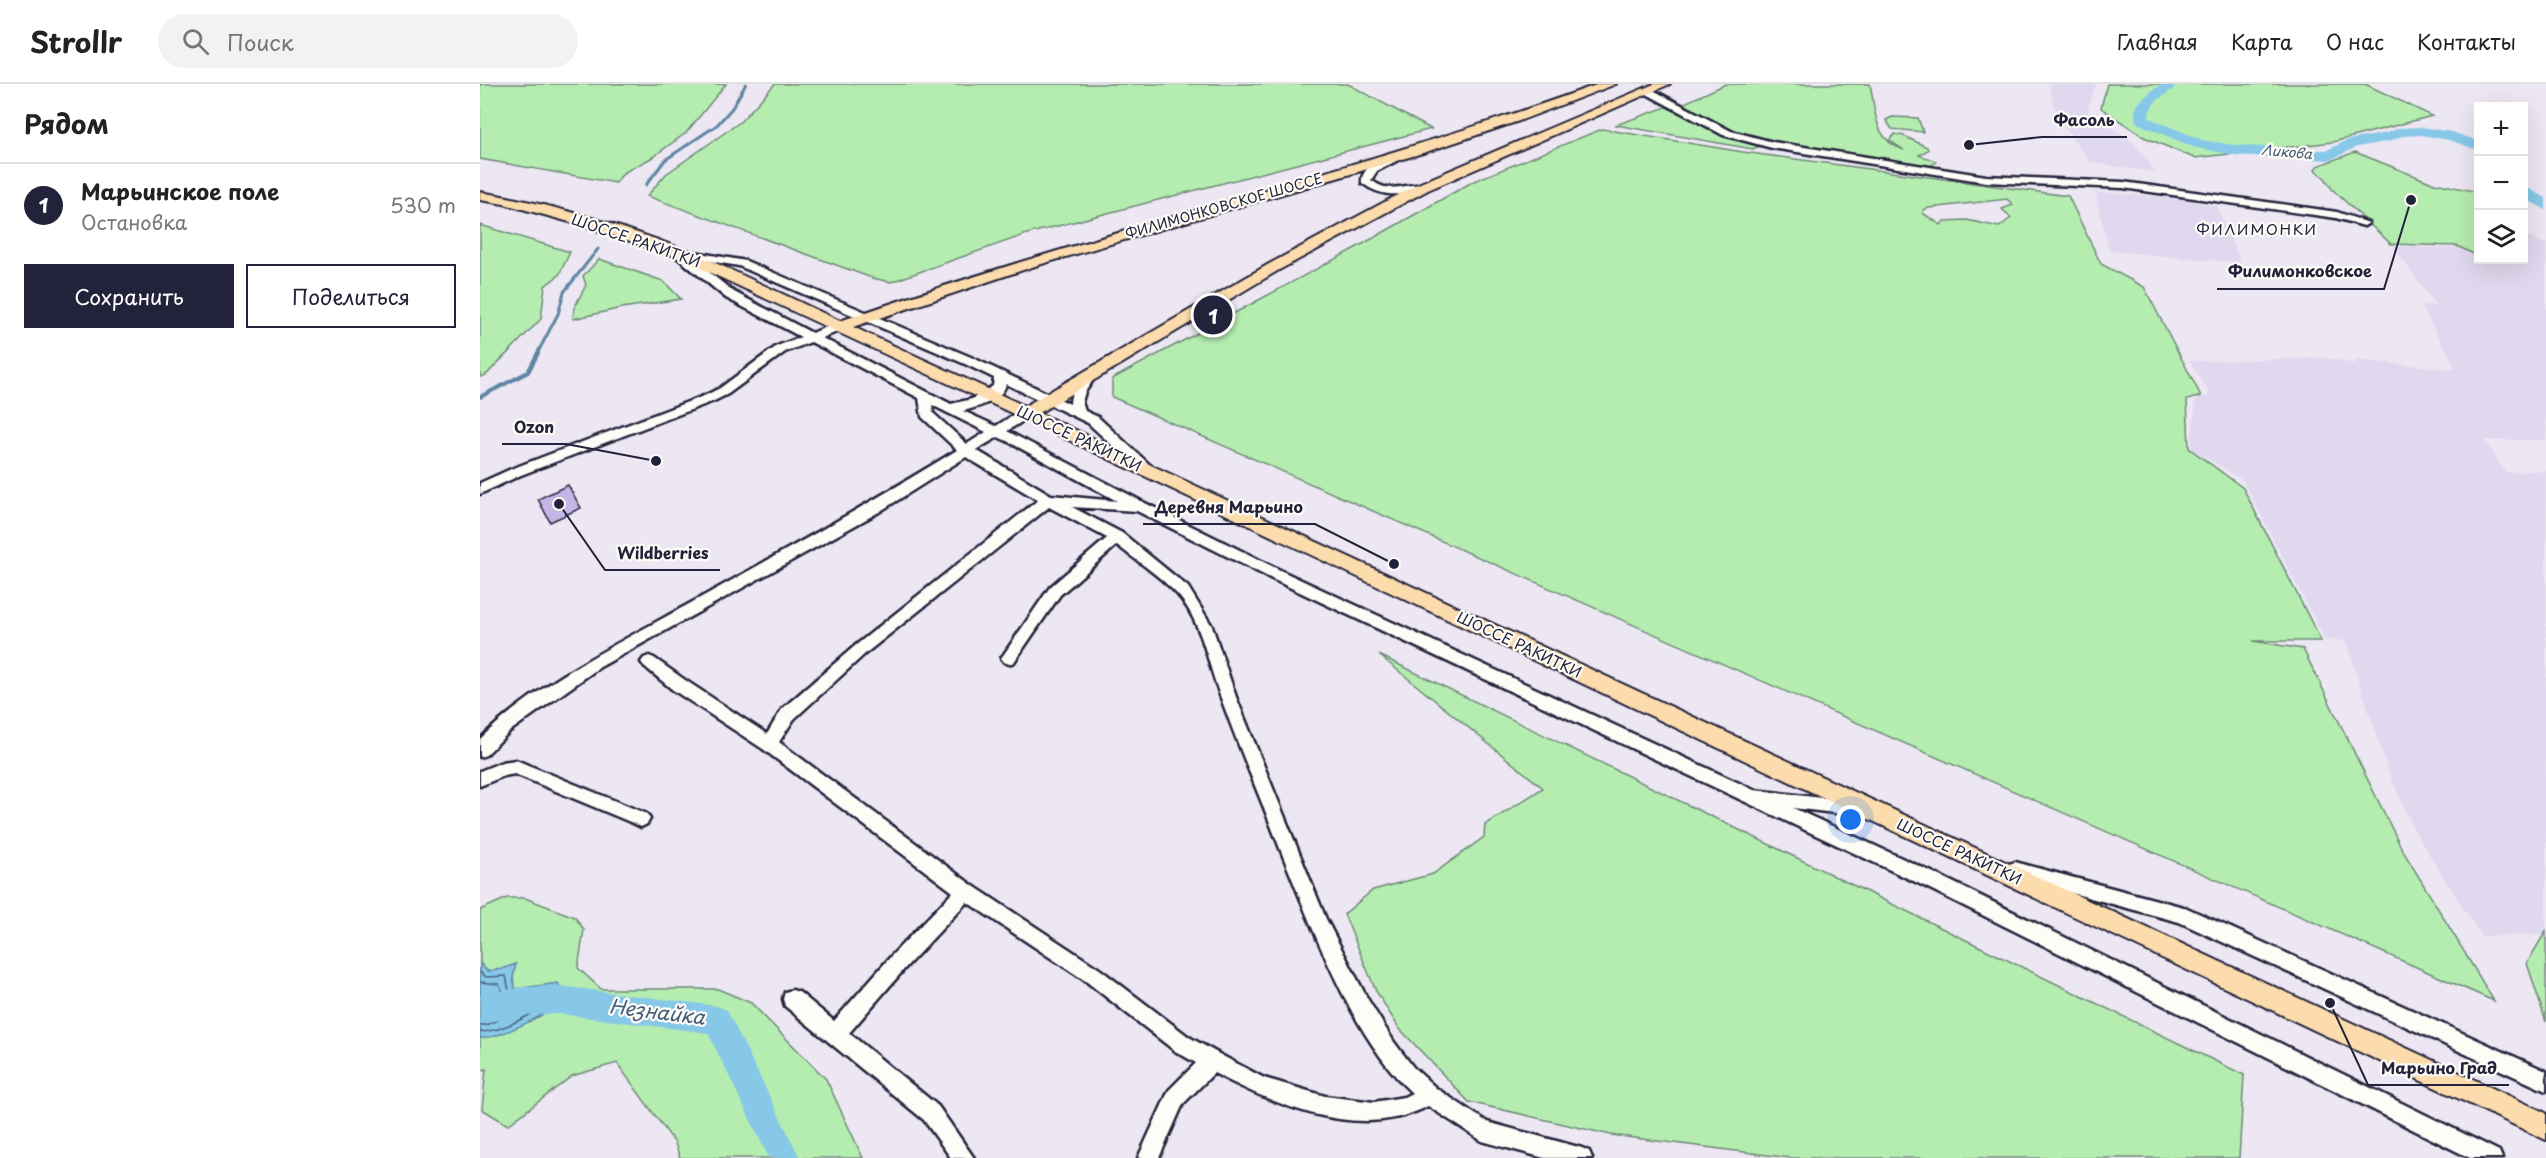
<!DOCTYPE html>
<html lang="ru">
<head>
<meta charset="utf-8">
<style>
	:root { --surface:#fff; --page:#f2f2f2; --text:#222; --muted:#767676; --line:#e0e0e0; --accent:#22223b }
	body { margin:0; font-family:"Playpen Sans",sans-serif; background:var(--page); color:var(--text) }
	.controls { position:absolute; right:18px; top:18px; display:grid; overflow:hidden; border-radius:0px; box-shadow:0 6px 24px #0002 }
	.controls button { width:54px; height:54px; display:grid; place-items:center; padding:0; border:0; border-bottom:2px solid var(--line); background:var(--surface); color:var(--text); font:30px sans-serif }
	.you { position:absolute; left:1371px; top:736px; width:21px; height:21px; margin:-15px; border:4px solid #fff; border-radius:50%; background:#1a73e8; box-shadow:0 0 0 9px #1a73e833 }
	.badge { display:grid; place-items:center; width:39px; height:39px; border-radius:50%; background:var(--accent); color:#fff; font-size:20px; font-weight:700 }
	.pin { position:absolute; translate:-50% -50%; border:3px solid #fff; box-shadow:0 2px 6px #0006 }
	.list { margin:0; padding:0; list-style:none }
	h2 { display:flex; justify-content:space-between; align-items:center; height:78px; margin:0; padding:0 24px; font-size:26px }
	h2 small { font-size:20px; font-weight:400; color:var(--muted) }
	.list li { display:grid; grid-template-columns:39px 1fr auto; gap:18px; align-items:center; box-sizing:border-box; height:84px; padding:0 24px; border-top:2px solid var(--line) }
	.list b { display:block; font-size:22px; white-space:nowrap }
	.list p { margin:0; font-size:20px; white-space:nowrap; color:var(--muted) }
	.list em { font-size:20px; font-style:normal; color:var(--muted) }
	.actions { display:flex; gap:12px; padding:18px 24px }
	.actions a { flex:1; padding:14px 0; border:2px solid var(--accent); border-radius:0px; text-align:center; font-size:21px; color:var(--accent) }
	.actions .main { background:var(--accent); color:#fff }
	.icon { flex:none; width:33px; height:33px; fill:none; stroke:currentColor; stroke-width:2; stroke-linecap:round; stroke-linejoin:round }
	.map { position:relative; flex:none; width:2066px; height:1074px; overflow:hidden }
	header { display:flex; align-items:center; gap:36px; box-sizing:border-box; height:84px; padding:0 30px; background:var(--surface); border-bottom:2px solid var(--line) }
	header strong { font-size:28px }
	nav { display:flex; gap:33px; margin-inline-start:auto; font-size:21px }
	.search { width:420px; height:54px; background:var(--page); display:flex; align-items:center; gap:15px; box-sizing:border-box; padding:0 21px; border-radius:33px; color:var(--muted); font-size:22px }
	main { display:flex }
	aside { flex:1; background:var(--surface) }
	.map>svg:first-child { display:block }
	.built { fill:#e0d8ee }
	.green { fill:#b5edb0; stroke:#6c8876; stroke-width:1.5; fill-rule:evenodd }
	.water { fill:#87c8e8; stroke:#5f86a3; stroke-width:1.5 }
	.lines { fill:none; stroke-linecap:round; stroke-linejoin:round }
	.shore { stroke:#4a6480; stroke-width:1.5 }
	.stream-far1 { stroke:#5f86a3; stroke-width:3 }
	.stream { stroke:#5f86a3; stroke-width:4 }
	.river { fill:#87c8e8; fill-rule:evenodd }
	.building { fill:#c5b6e6; stroke:#22223b; stroke-width:1.5 }
	.minor-casing { stroke:#22223b; stroke-width:5 }
	.major-casing { stroke:#22223b; stroke-width:4 }
	.minor { fill:#fdfcf7; fill-rule:evenodd }
	.major { fill:#fcdcac; fill-rule:evenodd }
	.labels { text-anchor:middle; stroke-width:4.5; stroke-linejoin:round; paint-order:stroke }
	.far-water-label { font-size:14px; font-style:italic; fill:#455c78; stroke:#fdfcf7 }
	.far-street-label { font-size:14px; fill:#22223b; stroke:#fdfcf7 }
	.far-quarter-label { font-size:15px; letter-spacing:1.5px; fill:#22223b; stroke:#fdfcf7 }
	.street-label { font-size:15px; fill:#22223b; stroke:#fdfcf7 }
	.near-water-label { font-size:20px; font-style:italic; fill:#455c78; stroke:#fdfcf7 }
	.leader { fill:none; stroke:#22223b; stroke-width:2 }
	.callout-dot { fill:#22223b; stroke:#fdfcf7; stroke-width:2 }
	.callout-label { font-size:16px; text-anchor:middle; font-weight:bold; fill:#22223b; stroke:#fdfcf7; stroke-width:4.5; stroke-linejoin:round; paint-order:stroke }
</style>
</head>
<body>
<header>
<strong>Strollr</strong>
<div class="search"><svg class="icon" aria-label="search" viewBox="0 0 24 24"><circle cx="10" cy="10" r="6"/><path d="M15 15l6 6"/></svg>Поиск</div>
<nav><a>Главная</a><a>Карта</a><a>О нас</a><a>Контакты</a></nav>
</header>
<main>
<aside>
<h2>Рядом<small></small></h2>
<ul class="list">
<li><span class="badge">1</span><div><b>Марьинское поле</b><p>Остановка</p></div><em>530 m</em></li>
</ul>
<div class="actions"><a class="main">Сохранить</a><a>Поделиться</a></div>
</aside>
<div class="map">
<svg width="2066" height="1074" viewBox="0 0 2066 1074">
	<rect width="100%" height="100%" fill="#ece7f2"/>
	<filter id="ink" filterUnits="userSpaceOnUse"><feTurbulence type="fractalNoise" baseFrequency=".0167" numOctaves="2"/><feDisplacementMap in="SourceGraphic" scale="12" xChannelSelector="R" yChannelSelector="G"/><feConvolveMatrix kernelMatrix="1 2 1 2 8 2 1 2 1" color-interpolation-filters="sRGB"/></filter>
	<g filter="url(#ink)">
		<g class="built">
			<path d="M1571,0H1616L1608,26L1654,59L1676,89L1610,78L1578,34L1569,5Z"/>
			<path d="M1615,108L1695,114L1737,122L1761,179L1629,167Z"/>
			<path d="M2046,152L2066,160V356H2004L2026,388L2066,387V851L2001,852L1935,748L1907,684L1866,557L1845,556L1763,396L1711,364L1716,313H1727L1729,310L1710,277L1846,274L1876,280L1875,276L1971,285L1976,284L1941,222H1956L1913,162L1978,164L1992,169L2002,177L2044,176V154Z"/>
		</g>
		<g class="green">
			<path d="M0,0H246L206,49L171,74L143,89L136,99L0,75Z"/>
			<path d="M295,0H868L951,45L547,150L411,198L392,194L167,112L186,90L260,38Z"/>
			<path d="M1246,0H1390C1396,28 1393,56 1424,66L1409,56L1415,50L1424,52L1447,63L1448,66L1439,71L1456,77L1450,83C1414,79 1379,73 1344,66C1294,57 1244,49 1200,21Z"/>
			<path d="M1627,0H1885L1952,32L1853,58L1714,74L1664,53L1621,24Z"/>
			<path d="M1186,23L1249,53L1280,62L1273,65L1136,41Z"/>
			<path d="M1412,33L1438,34L1443,48L1412,45L1406,36Z"/>
			<path d="M1122,45L1263,68L1588,112L1621,180L1664,203L1721,312L1707,316L1709,364L1763,404L1841,557H1773L1823,565L1923,767L2014,917L632,313V295L881,161L994,97ZM1527,115L1533,121L1522,125L1531,134L1519,143L1487,136L1464,137L1461,141L1444,130L1443,126L1449,124Z"/>
			<path d="M1875,68L1950,98L1998,108V172L1977,162L1911,160L1852,105L1845,94L1835,86L1837,82Z"/>
			<path d="M0,141L90,168L79,191L65,202L61,235L6,291L0,293Z"/>
			<path d="M119,175L183,197L201,215L142,224L93,235L94,224L106,201L103,192Z"/>
			<path d="M899,571L1764,991L1759,1074H1311L1131,1051L989,1018L919,944L896,907L864,830L893,806L953,790L1004,753L1005,741L1063,704Z"/>
			<path d="M27,814H45L95,833L104,846L98,884L121,905H238L271,919L346,995L383,1074H200L195,1059L137,979L92,992L28,1041L2,1025L6,985L0,987V826Z"/>
			<path d="M2066,847V938L2047,879Z"/>
		</g>
		<path class="water" d="M0,879L7,887L22,885L36,880L33,894L35,905L78,899C81,905 84,910 79,917C69,931 17,955 0,954Z"/>
		<g class="lines">
			<g class="shore">
				<path d="M0,888L6,893L26,892L29,907L34,911L54,910L72,905L76,909C64,927 21,948 0,948"/>
				<path d="M0,898L19,900L27,916L43,919L45,922L7,941H0"/>
			</g>
			<g class="stream-far1">
				<path d="M166,101L185,76L237,41L252,24L266,0"/>
				<path d="M57,270L78,230L84,208L118,165"/>
			</g>
			<path class="stream" d="M0,313L48,288L58,269"/>
			<g class="river">
				<path d="M1681,0H1695V3C1685,13 1669,17 1669,34L1722,56L1754,61L1824,66H1847L1868,56L1907,49L1919,44L1941,43L1972,48L1998,57V66L1969,56L1941,51L1922,52L1911,57L1877,63L1850,76L1754,71L1713,63L1657,39C1648,21 1670,9 1681,0Z"/>
				<path d="M2044,102L2066,114V126L2044,114Z"/>
				<path d="M80,902L237,922L247,926L320,1074H289L228,949L80,930L42,931L0,940V912L42,903Z"/>
			</g>
		</g>
		<path class="building" d="M88,401L101,424L70,438L58,415Z"/>
		<g class="lines">
			<g class="minor-casing">
				<g id="minor">
					<path d="M1165,5H1171L1251,47L1293,58L1506,92L1643,98L1857,128L1889,139L1884,142L1856,134L1643,104L1506,98L1292,64L1243,51L1165,9Z"/>
					<path d="M916,70L921,73L920,75L897,87L891,96C912,112 924,98 945,101V105C922,112 902,114 882,99C880,83 903,74 916,70Z"/>
					<path d="M197,165L266,177L493,274L590,320C590,307 598,297 607,287H615L617,290L605,308L602,318L605,327L618,333L671,382L673,385L671,388H661L608,339L526,300C522,317 498,323 483,327L516,342L541,326H551L552,329L551,332L527,347L665,419L802,487L1274,706L1385,719L1387,724L1385,729L1379,732L1313,724L1454,789L2019,1067L2022,1074H1990L1442,801L792,495L657,427L592,423L642,449L708,503L732,542L756,613L846,835L887,914L914,958L933,983L956,1004L1007,1038L1102,1064L1109,1067L1112,1074H1064L1002,1057L948,1022C880,1058 797,1022 734,989L703,1020L679,1074H658L689,1006L716,979L695,967L607,898L487,818L427,882L369,949L458,1022L494,1074H471L444,1036L305,922L303,915L305,908L312,906L319,908L354,937L413,870L473,808L283,665L193,606L164,582L161,578L164,574L169,572L174,574L205,596L287,650L302,625L376,561L558,416L486,373L399,428L120,583L30,647L6,671L0,673V655C56,600 140,558 209,520C299,470 389,420 477,366L442,333L439,314L331,258L305,268L248,310L234,317L41,391L0,410V399L31,385L226,311L240,304L297,262L321,253L246,214L193,170L191,168ZM211,174L259,182L485,280L514,294L513,302L492,315L471,320L342,254L362,246V240H354L332,249L254,208ZM452,321L506,348L487,360L453,329ZM518,353L527,357L637,417L571,411L496,366ZM569,423L627,454L570,503L524,570L521,574L524,578L529,580L534,578L580,511L637,461C657,477 680,492 697,510C722,537 728,581 741,614C759,664 780,713 799,762C830,838 872,954 932,1009L924,1013L894,1018L845,1012L784,994L739,970L709,953L621,886L492,801L299,658L314,635L386,569Z"/>
					<path d="M36,676L167,730L170,735L167,740L161,743L155,740L35,690L24,692L0,702V687L22,678Z"/>
					<path d="M1535,778L1707,824L2066,987V1007L1699,838L1529,792L1526,786L1529,780Z"/>
				</g>
			</g>
			<g class="major-casing">
				<path id="major" d="M1119,0H1136L1039,37L943,69L555,182L373,243L545,322L789,180L938,100L1174,0H1190L948,106L799,186L559,329L2066,1029V1056L540,333L192,171L108,143L24,120L0,116V108C68,119 138,140 202,165C255,186 307,213 360,237C610,149 869,90 1119,0Z"/>
			</g>
			<use href="#minor" class="minor"/>
			<use href="#major" class="major"/>
		</g>
	</g>
	<g class="labels">
		<g class="far-water-label">
			<text transform="translate(1807 68) rotate(5)" y="5">Ликова</text>
		</g>
		<g class="far-street-label">
			<text transform="translate(744 122) rotate(-16)" y="5">ФИЛИМОНКОВСКОЕ ШОССЕ</text>
		</g>
		<g class="far-quarter-label">
			<text x="1777" y="151">ФИЛИМОНКИ</text>
		</g>
		<g class="street-label">
			<text transform="translate(156 157) rotate(19)" y="5">ШОССЕ РАКИТКИ</text>
			<text transform="translate(599 355) rotate(25)" y="5">ШОССЕ РАКИТКИ</text>
			<text transform="translate(1039 561) rotate(25)" y="5">ШОССЕ РАКИТКИ</text>
			<text transform="translate(1479 768) rotate(25)" y="5">ШОССЕ РАКИТКИ</text>
		</g>
		<g class="near-water-label">
			<text transform="translate(177 928) rotate(7)" y="7">Незнайка</text>
		</g>
	</g>
	<path class="leader" d="M1489 61L1562 53H1647M1931 116L1904 205H1737M176 377L86 360H22M914 480L835 440H663M79 420L125 486H240M1850 919L1888 1001H2029"/>
	<g class="callout-dot">
		<circle cx="1489" cy="61" r="6"/>
		<circle cx="1931" cy="116" r="6"/>
		<circle cx="176" cy="377" r="6"/>
		<circle cx="914" cy="480" r="6"/>
		<circle cx="79" cy="420" r="6"/>
		<circle cx="1850" cy="919" r="6"/>
	</g>
	<g class="callout-label">
		<text x="1604" y="42">Фасоль</text>
		<text x="1820" y="193">Филимонковское</text>
		<text x="54" y="349">Ozon</text>
		<text x="749" y="429">Деревня Марьино</text>
		<text x="183" y="475">Wildberries</text>
		<text x="1959" y="990">Марьино Град</text>
	</g>
</svg>
<div class="controls">
<button>+</button>
<button>−</button>
<button><svg class="icon" aria-label="layers" viewBox="0 0 24 24"><path d="M12 4l9 5-9 5-9-5zM3 14l9 5 9-5"/></svg></button>
</div>
<div class="you"></div>
<div class="pin badge" style="left:733px;top:231px">1</div>
</div>
</main>
</body>
</html>
